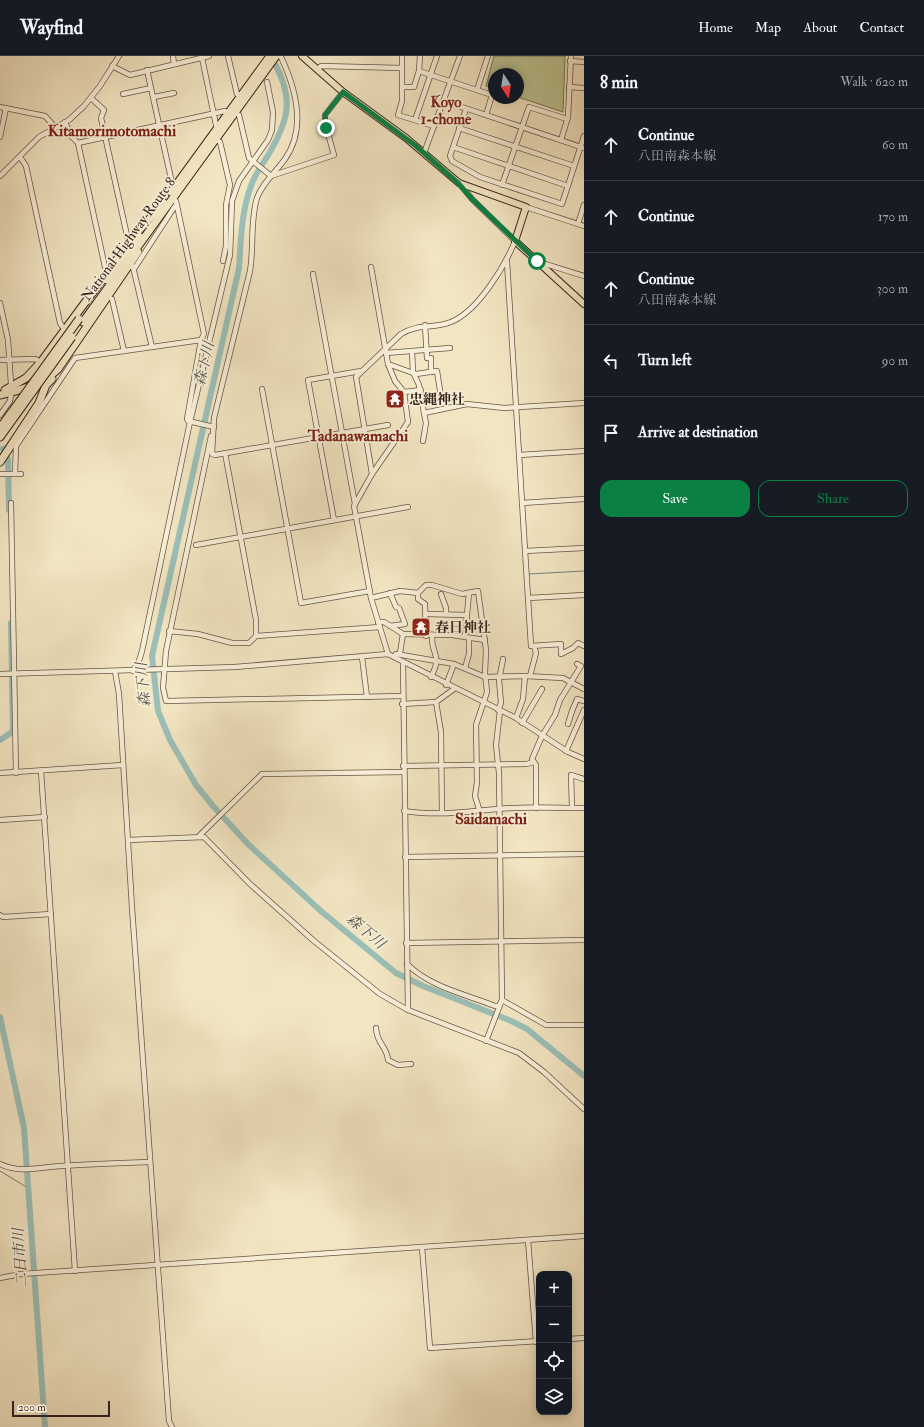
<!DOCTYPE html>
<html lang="en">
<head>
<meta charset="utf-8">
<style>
	:root { --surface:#171b24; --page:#20242c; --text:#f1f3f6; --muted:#9ea1a6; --line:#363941; --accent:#0b8043 }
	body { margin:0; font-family:"IM FELL Double Pica","Noto Serif JP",serif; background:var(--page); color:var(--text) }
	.controls { position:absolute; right:12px; bottom:12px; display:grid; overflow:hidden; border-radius:8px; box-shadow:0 2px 10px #0003 }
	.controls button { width:36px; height:36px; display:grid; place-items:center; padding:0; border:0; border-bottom:1px solid var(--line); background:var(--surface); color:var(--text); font:20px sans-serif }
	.compass { position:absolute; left:488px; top:12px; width:36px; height:36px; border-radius:50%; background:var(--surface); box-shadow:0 2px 10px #0003; rotate:168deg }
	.scale { position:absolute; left:12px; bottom:10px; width:98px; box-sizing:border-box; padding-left:4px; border:2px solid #39251d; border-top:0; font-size:11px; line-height:14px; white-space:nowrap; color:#39251d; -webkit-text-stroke:3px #f7eed7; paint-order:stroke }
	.stop { position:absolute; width:12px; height:12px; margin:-9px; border:3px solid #0b8043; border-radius:50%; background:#fff }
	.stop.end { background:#0b8043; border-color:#fff; box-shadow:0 1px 4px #0008 }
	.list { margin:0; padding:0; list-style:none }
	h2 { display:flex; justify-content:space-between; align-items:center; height:52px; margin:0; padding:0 16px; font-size:17px }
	h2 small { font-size:13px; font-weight:400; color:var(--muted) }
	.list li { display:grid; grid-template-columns:26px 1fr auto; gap:12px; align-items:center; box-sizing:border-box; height:72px; padding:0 16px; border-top:1px solid var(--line) }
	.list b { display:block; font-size:15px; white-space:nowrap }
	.list p { margin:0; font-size:13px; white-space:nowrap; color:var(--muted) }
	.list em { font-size:13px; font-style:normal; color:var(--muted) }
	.actions { display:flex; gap:8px; padding:12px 16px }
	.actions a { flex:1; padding:9px 0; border:1px solid var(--accent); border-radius:12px; text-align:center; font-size:14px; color:var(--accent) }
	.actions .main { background:var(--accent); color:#fff }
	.icon { flex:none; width:22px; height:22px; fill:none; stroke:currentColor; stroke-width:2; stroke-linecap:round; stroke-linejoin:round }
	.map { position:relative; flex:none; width:584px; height:1371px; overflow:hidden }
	header { display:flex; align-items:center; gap:24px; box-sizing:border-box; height:56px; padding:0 20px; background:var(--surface); border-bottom:1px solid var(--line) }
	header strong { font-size:19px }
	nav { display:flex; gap:22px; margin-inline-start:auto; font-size:14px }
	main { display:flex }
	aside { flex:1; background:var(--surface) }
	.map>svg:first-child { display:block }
	.green { fill:#bcc492; stroke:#7a7458 }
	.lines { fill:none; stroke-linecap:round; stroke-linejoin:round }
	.stream { stroke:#748179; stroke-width:1 }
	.river { stroke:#9bbfb7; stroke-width:6 }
	.minor-casing { stroke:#675546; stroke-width:6 }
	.major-casing { stroke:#39251d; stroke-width:8 }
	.highway-casing { stroke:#39251d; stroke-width:9 }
	.minor { stroke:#f7eed7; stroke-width:4.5 }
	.major { stroke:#f2e5c2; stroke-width:6 }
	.highway { stroke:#f2e5c2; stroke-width:7 }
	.highway-bridge-casing { stroke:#39251d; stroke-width:9; stroke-linecap:butt }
	.highway-bridge { stroke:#f2e5c2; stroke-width:7 }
	.route { stroke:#0b8043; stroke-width:5 }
	.labels { text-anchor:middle; stroke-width:3.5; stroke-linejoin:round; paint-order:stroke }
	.street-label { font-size:14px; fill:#39251d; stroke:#f7eed7 }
	.poi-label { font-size:14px; font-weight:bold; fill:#39251d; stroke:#f7eed7; text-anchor:start }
	.neighbourhood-label { font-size:15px; font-weight:bold; fill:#7a1f14; stroke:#f7eed7 }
	.water-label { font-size:15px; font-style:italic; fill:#56534b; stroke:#f7eed7 }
	.quarter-label { font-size:16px; font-weight:bold; fill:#7a1f14; stroke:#f7eed7 }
</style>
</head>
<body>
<header>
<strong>Wayfind</strong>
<nav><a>Home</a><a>Map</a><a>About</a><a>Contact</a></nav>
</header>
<main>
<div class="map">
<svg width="584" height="1371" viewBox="0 0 584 1371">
	<rect width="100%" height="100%" fill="#f2e5c2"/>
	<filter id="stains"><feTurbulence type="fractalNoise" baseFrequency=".005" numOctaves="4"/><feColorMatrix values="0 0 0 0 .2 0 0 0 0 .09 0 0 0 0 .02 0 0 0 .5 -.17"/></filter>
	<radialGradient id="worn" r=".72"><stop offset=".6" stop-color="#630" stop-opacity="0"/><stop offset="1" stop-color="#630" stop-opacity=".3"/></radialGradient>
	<path class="green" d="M494,0H565L563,56L518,41V18H494V32L486,30Z"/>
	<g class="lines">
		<g class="stream">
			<path d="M529,518L584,515"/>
			<path d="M0,1115L28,1132"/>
		</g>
		<g class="river">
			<path d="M271,1C295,41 290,63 267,101C261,110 254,120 251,130C241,157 241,184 239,212L152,600L158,655L170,684L196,729L213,750L248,788L322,856L396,917L423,930L509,964L527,973L584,1020"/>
			<path d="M3,393L8,403L9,454"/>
			<path d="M0,684L12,676L13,672L11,567"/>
			<path d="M0,961L24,1072L45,1371"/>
		</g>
		<g class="minor-casing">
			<g id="minor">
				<path d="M173,0L174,8"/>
				<path d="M228,0L237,38"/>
				<path d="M402,0V45L398,59L434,70"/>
				<path d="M281,1C296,33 307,72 285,103C276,116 262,127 257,142C250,164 254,192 250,215L214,362L212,398L215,399L388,369"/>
				<path d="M202,2L216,69L219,71"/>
				<path d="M570,5L584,6"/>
				<path d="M112,10L130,19L209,0"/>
				<path d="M317,13L321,10L402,12"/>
				<path d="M147,14L172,127"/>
				<path d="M419,15L492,39L486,59"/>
				<path d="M402,31H414L419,15L420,0"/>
				<path d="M569,31L584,32"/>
				<path d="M477,34L488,0"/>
				<path d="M123,38L151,32"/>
				<path d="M154,41L174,37"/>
				<path d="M91,42L104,54L101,62L128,184L131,185"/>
				<path d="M444,45L584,92"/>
				<path d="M0,51L45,60L55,71"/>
				<path d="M466,53L450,100L452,105L480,121L562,148L584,80"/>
				<path d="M239,59L249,102L271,120L334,99L325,67V59L343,36"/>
				<path d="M415,64L437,0"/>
				<path d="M65,66L71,80L78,87L105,211"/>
				<path d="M459,72L574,110"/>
				<path d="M0,81L6,52"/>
				<path d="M216,83L220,86L230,129L226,149V190L223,205"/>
				<path d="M561,84L568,61L571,0"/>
				<path d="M78,87L225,55"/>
				<path d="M453,91L568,130"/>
				<path d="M424,97L460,0"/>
				<path d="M20,101L26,110L60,267L64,273"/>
				<path d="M0,120L39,81L69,64L84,50L100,30L119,0"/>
				<path d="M502,129L529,51L567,63"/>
				<path d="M176,145L204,278L201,284L187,363L188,365L214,371"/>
				<path d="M526,151L584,170"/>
				<path d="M578,168L584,149"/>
				<path d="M507,206L531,590L561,588V598L573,592L578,587L584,590"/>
				<path d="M539,206L584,220"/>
				<path d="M131,209L133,211L152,291"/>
				<path d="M371,211L388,308L395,325L404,336L408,366L372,418"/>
				<path d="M134,213L175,150"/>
				<path d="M313,218L355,448"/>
				<path d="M112,243L124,295"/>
				<path d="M0,247L8,284L11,328"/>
				<path d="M425,269L427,302H431V316"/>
				<path d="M412,295L413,316L419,329L424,357L426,367L423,385"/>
				<path d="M386,297L450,292"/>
				<path d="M0,304L35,303L41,306"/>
				<path d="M388,308L416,318L437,315L441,341L422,344"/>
				<path d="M262,333L301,547L370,535"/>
				<path d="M404,336L421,334"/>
				<path d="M424,357L467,348L504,352L584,347"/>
				<path d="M0,359L10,345L11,339"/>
				<path d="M211,380L166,595L163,632L166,645L402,640"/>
				<path d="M225,397L256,564V580"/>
				<path d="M519,399L584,395"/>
				<path d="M0,418H21"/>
				<path d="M15,418L16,390L75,302L201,284"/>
				<path d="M11,447L16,717"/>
				<path d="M522,447L584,443"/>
				<path d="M334,464L308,324L361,315"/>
				<path d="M196,489L408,451"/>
				<path d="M525,495L584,492"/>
				<path d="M418,537L426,529H432L462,538L478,535L486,594L485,617L487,636L476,669L477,726L475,740L480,756"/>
				<path d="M441,538L446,552V558"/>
				<path d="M371,542L400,535L418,537V543L425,548L426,580"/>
				<path d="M528,542L584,539"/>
				<path d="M426,558L466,559"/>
				<path d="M378,566H384L403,578L452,579L485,584"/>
				<path d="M390,570L405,568L399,552L396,551L390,537"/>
				<path d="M169,575L198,578L232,587H249L256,580L380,571"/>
				<path d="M465,580L469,537"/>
				<path d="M400,597L403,578"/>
				<path d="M388,598L371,542L354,450L372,418L356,321L401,278C419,267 434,273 451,266C478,255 505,210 515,185L472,143L459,127"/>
				<path d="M362,601L367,641"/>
				<path d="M394,601L396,598L454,608L485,621L525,620L563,622L584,633"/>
				<path d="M403,606L408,954"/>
				<path d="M465,612L469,598V582"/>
				<path d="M115,615L119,638L132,852L169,1365L172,1371"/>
				<path d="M133,615L139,605L142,595L190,366L230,199L232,145L239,125L268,84L272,74L273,56L267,26"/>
				<path d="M0,618L235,611L388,598L516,662L568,696L584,703"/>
				<path d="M530,620L536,597L534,590"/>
				<path d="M431,621C443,598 431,599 432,580"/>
				<path d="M446,629L454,608"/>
				<path d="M436,646L441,676L442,757"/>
				<path d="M402,648L436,646L454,633"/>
				<path d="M498,654L501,647L499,624L503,603"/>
				<path d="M516,662L523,643L525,620"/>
				<path d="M522,667L542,633"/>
				<path d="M568,668L572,655L577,643L584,645"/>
				<path d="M566,695L584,654"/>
				<path d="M403,710L527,708L533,706"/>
				<path d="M41,715L75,1215"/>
				<path d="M0,717L123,709"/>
				<path d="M536,752V709L532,703L542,680L555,659L560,644L581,610L577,608"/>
				<path d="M572,752L571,719L584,723"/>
				<path d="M404,755C435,760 467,756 498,753C527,750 556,752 584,752"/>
				<path d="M0,764L45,761"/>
				<path d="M199,780L262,718L404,716"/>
				<path d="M128,784L204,781L250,828L314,885L380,938L408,954L519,997L544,1016L584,1053"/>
				<path d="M405,801L584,798"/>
				<path d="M0,859L3,861L51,858"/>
				<path d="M406,887L584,884"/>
				<path d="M407,908C430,931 465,938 495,950H499L501,946"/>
				<path d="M502,944L546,969H584"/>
				<path d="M376,972C377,989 387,990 388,1004L398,1009L411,1008"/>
				<path d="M486,985L502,944L499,717L496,689L500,655"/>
				<path d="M0,1108C19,1118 41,1111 61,1110C91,1108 120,1107 150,1106"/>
				<path d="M528,1184L536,1286"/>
				<path d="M422,1191L430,1292L539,1285"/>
				<path d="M0,1222L21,1218L584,1180"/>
				<path d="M569,1283L584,1282"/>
			</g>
		</g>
		<g class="major-casing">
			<path id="major" d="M302,0L343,36L406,82L459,127L526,151L515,185L584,248"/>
		</g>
		<g class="highway-casing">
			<g id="highway">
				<path d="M171,136L270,0"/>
				<path d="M132,182L164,147"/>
				<path d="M107,224L139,180"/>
				<path d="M83,266L276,0"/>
				<path d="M5,334L26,322L41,306L118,202"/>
				<path d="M0,339C21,334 43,328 58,313L138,196"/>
				<path d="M0,372L19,346"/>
				<path d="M0,381L23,349"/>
				<path d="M0,406L39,347L46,329L52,323"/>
			</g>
		</g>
		<use href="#minor" class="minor"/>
		<use href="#major" class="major"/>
		<use href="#highway" class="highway"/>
		<g class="highway-bridge-casing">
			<g id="highway-bridge">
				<path d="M19,346L79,263"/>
				<path d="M23,349L72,281"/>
			</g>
		</g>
		<use href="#highway-bridge" class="highway-bridge"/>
	</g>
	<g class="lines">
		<path class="route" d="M326,72L325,59L343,36L416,90L458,127L472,143L537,205"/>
	</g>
	<defs>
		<g id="temple-square" transform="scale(1)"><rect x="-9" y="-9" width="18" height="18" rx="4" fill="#8f2418" stroke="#f7eed7"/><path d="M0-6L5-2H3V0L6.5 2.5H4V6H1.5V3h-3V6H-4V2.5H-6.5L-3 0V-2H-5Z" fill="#fff"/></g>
	</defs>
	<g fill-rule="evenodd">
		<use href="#temple-square" x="395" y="343"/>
		<use href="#temple-square" x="421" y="571"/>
	</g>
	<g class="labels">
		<g class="street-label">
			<text transform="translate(128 183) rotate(-54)" y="5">National Highway Route 8</text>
		</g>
		<g class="poi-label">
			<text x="409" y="348">忠縄神社</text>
			<text x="435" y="576">春日神社</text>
		</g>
		<g class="neighbourhood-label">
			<text x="446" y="51">Koyo<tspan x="446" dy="17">1-chome</tspan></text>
		</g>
		<g class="water-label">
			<text transform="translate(204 308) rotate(-77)" y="5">森下川</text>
			<text transform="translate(143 629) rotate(-95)" y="5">森下川</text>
			<text transform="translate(366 875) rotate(40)" y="5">森下川</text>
			<text transform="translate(20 1202) rotate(-94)" y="5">二日市川</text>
		</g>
		<g class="quarter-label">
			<text x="112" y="80">Kitamorimotomachi</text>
			<text x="358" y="385">Tadanawamachi</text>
			<text x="491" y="768">Saidamachi</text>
		</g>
	</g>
	<rect width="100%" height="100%" filter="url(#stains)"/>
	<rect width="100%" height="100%" fill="url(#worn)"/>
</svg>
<div class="controls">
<button>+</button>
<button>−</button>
<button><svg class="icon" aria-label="locate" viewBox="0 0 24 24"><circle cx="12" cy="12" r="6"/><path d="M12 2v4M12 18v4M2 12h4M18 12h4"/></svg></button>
<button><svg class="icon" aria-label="layers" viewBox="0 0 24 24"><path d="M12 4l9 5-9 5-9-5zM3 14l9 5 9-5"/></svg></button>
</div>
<svg class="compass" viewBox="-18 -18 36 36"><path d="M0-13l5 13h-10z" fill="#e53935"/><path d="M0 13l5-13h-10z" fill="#9ea1a6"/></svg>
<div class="scale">200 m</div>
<div class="stop" style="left:537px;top:205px"></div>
<div class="stop end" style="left:326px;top:72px"></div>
</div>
<aside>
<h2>8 min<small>Walk · 620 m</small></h2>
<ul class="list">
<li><svg class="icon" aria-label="ahead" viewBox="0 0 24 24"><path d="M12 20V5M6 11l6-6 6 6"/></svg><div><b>Continue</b><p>八田南森本線</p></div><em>60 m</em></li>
<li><svg class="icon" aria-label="ahead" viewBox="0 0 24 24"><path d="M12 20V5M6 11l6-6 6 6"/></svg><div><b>Continue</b></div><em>170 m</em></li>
<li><svg class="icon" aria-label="ahead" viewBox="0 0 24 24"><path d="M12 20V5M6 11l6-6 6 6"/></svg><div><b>Continue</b><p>八田南森本線</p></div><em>300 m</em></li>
<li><svg class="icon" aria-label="left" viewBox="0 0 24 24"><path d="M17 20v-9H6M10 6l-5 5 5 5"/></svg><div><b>Turn left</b></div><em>90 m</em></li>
<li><svg class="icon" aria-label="arrive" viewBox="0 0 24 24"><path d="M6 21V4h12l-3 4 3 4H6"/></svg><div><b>Arrive at destination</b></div></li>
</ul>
<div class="actions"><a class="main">Save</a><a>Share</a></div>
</aside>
</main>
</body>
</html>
